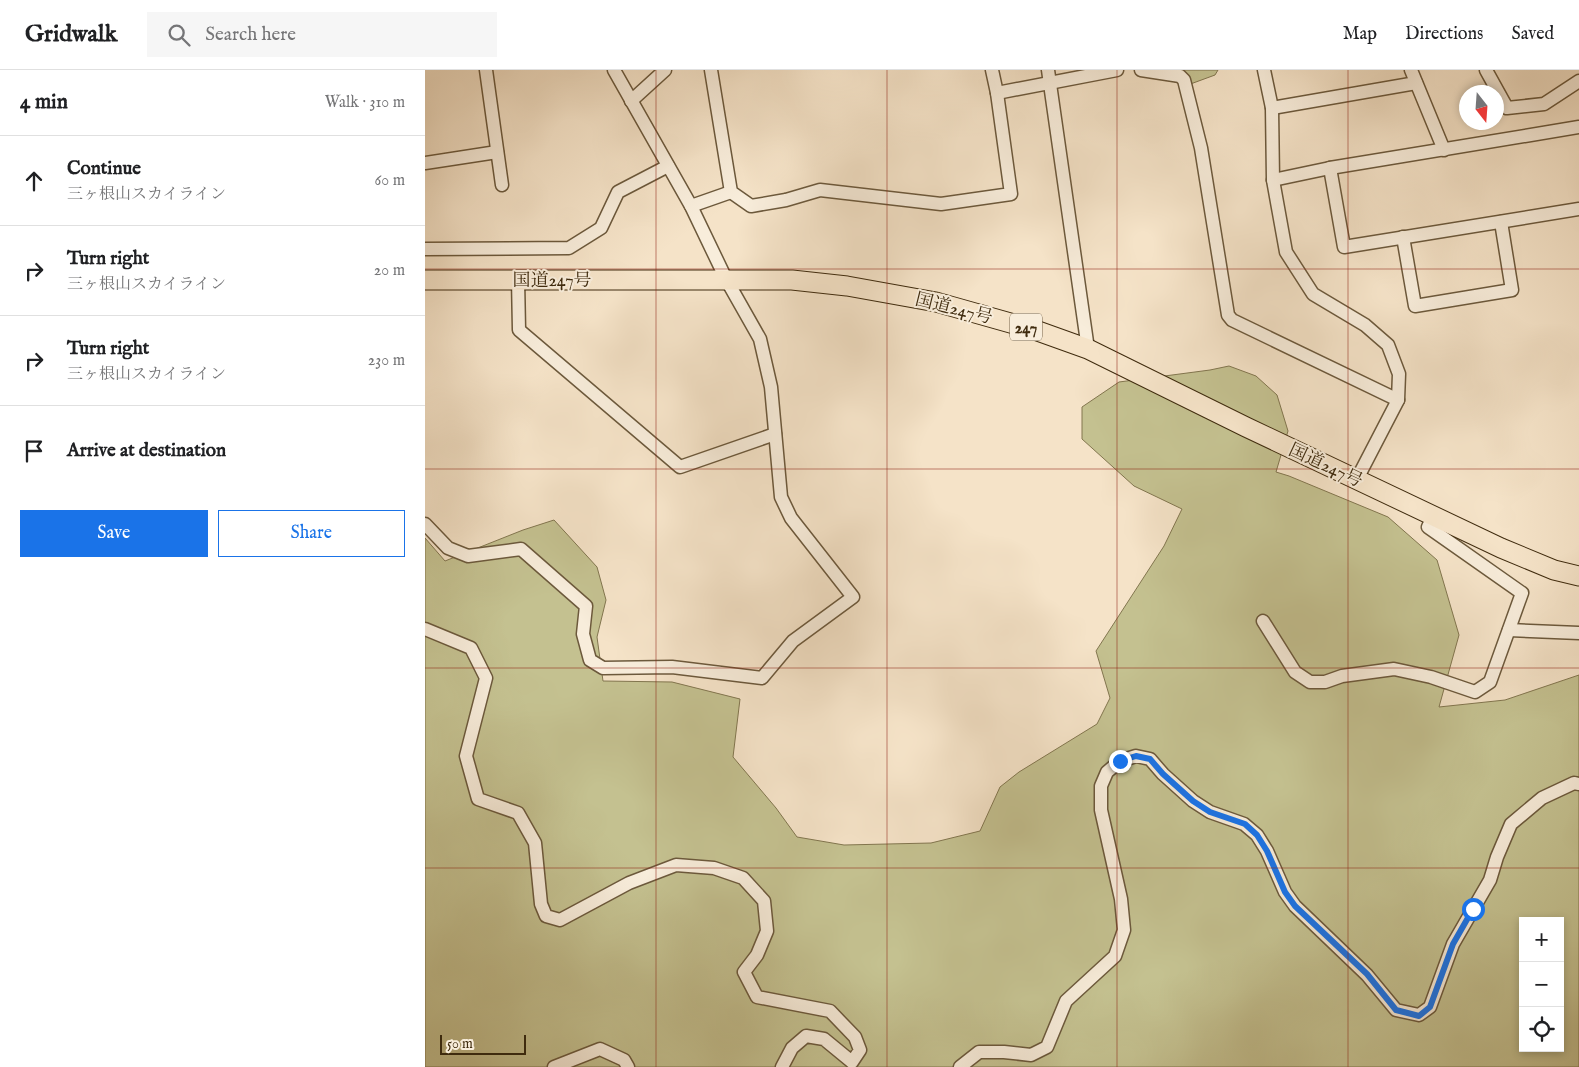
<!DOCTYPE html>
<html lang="en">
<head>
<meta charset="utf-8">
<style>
	:root { --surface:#fff; --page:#f6f6f6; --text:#202124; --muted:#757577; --line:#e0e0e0; --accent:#1a73e8 }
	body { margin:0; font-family:"IM FELL English","Noto Serif JP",serif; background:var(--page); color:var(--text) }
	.controls { position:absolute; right:15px; bottom:15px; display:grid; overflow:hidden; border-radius:0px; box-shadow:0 2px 8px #0003 }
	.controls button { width:45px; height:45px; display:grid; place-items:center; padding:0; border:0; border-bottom:1px solid var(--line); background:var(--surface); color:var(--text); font:25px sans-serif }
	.compass { position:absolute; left:1034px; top:15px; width:45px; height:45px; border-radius:50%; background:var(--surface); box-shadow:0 2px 8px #0003; rotate:163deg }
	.scale { position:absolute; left:15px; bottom:12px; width:86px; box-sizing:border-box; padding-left:5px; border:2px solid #3f2b0e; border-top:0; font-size:14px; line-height:18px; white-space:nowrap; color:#3f2b0e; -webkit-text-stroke:4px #f8eddb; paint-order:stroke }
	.stop { position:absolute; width:15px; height:15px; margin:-11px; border:4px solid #1a73e8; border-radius:50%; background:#fff }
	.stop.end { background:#1a73e8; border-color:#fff; box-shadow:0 1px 5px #0008 }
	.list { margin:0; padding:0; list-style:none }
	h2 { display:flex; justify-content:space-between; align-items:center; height:65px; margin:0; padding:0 20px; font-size:21px }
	h2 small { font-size:16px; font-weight:400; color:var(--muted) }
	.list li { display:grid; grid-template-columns:32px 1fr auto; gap:15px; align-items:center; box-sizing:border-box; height:90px; padding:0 20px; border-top:1px solid var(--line) }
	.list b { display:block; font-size:19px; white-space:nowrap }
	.list p { margin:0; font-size:16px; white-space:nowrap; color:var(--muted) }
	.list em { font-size:16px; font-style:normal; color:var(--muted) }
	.actions { display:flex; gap:10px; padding:15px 20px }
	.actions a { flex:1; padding:11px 0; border:1px solid var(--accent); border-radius:0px; text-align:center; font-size:18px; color:var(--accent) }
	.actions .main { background:var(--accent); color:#fff }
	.icon { flex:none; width:28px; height:28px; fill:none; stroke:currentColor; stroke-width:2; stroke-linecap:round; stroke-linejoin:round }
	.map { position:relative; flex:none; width:1154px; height:997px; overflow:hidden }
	header { display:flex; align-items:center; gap:30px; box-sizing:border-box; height:70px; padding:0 25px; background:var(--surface); border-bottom:1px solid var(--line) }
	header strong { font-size:24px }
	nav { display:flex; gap:28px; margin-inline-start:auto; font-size:18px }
	.search { width:350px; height:45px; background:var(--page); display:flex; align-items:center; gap:12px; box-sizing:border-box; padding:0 18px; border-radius:0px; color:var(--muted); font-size:19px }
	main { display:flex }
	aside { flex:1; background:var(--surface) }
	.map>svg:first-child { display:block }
	.green { fill:#c4c190; stroke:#82764f; fill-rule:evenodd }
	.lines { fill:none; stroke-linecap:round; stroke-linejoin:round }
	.minor-casing { stroke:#6c593c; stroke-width:15 }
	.highway-casing { stroke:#3f2b0e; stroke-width:21 }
	.minor { stroke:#f8eddb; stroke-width:12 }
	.highway { stroke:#f5e3c8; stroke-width:19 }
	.route { stroke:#1a73e8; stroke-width:6 }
	.grid { fill:none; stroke:#8f2418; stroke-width:1; stroke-opacity:0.55 }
	.labels { text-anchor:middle; stroke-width:4; stroke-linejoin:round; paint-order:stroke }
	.shield { fill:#f8eddb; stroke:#76654c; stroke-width:1 }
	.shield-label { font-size:16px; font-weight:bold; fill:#3f2b0e }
	.street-label { font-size:18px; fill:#3f2b0e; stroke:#f8eddb }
</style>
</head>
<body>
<header>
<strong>Gridwalk</strong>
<div class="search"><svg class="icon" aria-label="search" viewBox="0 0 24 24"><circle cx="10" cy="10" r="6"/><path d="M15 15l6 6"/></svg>Search here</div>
<nav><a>Map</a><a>Directions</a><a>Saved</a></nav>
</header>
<main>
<aside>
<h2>4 min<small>Walk · 310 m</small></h2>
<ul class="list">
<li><svg class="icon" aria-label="ahead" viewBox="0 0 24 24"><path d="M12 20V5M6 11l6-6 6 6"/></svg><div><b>Continue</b><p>三ヶ根山スカイライン</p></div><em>60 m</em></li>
<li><svg class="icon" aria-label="right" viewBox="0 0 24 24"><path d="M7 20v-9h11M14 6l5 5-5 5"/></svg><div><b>Turn right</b><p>三ヶ根山スカイライン</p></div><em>20 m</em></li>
<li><svg class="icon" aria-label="right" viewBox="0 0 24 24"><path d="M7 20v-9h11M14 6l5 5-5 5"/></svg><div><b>Turn right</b><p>三ヶ根山スカイライン</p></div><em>230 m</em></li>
<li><svg class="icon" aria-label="arrive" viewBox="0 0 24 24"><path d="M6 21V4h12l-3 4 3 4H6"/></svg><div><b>Arrive at destination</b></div></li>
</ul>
<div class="actions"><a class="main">Save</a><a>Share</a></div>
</aside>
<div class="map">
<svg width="1154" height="997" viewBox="0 0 1154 997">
	<rect width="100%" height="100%" fill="#f5e3c8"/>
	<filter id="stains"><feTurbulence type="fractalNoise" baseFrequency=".004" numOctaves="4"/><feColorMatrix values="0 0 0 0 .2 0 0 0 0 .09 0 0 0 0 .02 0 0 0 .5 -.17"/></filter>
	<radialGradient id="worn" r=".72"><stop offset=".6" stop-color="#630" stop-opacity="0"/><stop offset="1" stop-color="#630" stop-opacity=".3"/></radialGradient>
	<g class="green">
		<path d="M720,0H793L790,5L760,16Z"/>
		<path d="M804,296L831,306L852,325L863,361L851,402L864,406L963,447L1012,490L1034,565L1014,637L1080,630L1154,605V997H0V468L20,491L98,460L129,450L172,497L181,530L172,567L178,611L247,612L315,629L308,687L351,738L372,767L419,775L506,773L555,761L575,717L594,702L672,654L685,628L671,581L739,476L757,439L709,416L657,369V337L694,312L785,300ZM1098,851H1135V978H1098Z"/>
	</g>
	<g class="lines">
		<g class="minor-casing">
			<g id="minor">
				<path d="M61,0L77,115"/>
				<path d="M286,0L306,122L326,136L361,130L395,120L516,134L586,124L572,23L567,0"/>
				<path d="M623,0L663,279"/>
				<path d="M716,0L755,6L759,10L776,78L803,245L807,250L973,330"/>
				<path d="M839,0L847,38L848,110L861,182L888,224L940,255L963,275L974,304L973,330L932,409"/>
				<path d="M986,0L1019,80"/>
				<path d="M1061,0L1082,38L1119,34L1154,11"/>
				<path d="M572,23L692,0"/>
				<path d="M206,31L240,0"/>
				<path d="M847,38L991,13"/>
				<path d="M0,93L72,82"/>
				<path d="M905,98L919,177L1154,139"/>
				<path d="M848,110L905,98L1154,57"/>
				<path d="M266,136L306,122"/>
				<path d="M978,167L990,236L1087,220L1076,152"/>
				<path d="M0,179L144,178L176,158L193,122L243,96"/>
				<path d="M93,209L94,260L255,397L350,364"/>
				<path d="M0,454L23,478L43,486L96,479L161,536L158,564L165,590L178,598L247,597L337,608L368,571L428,527L366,448L356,427L346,317L335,269L301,209L266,136L189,0"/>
				<path d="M838,551L870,602L885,612H900L917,606L969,599L1006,607L1050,622L1065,612L1097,523L1003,457L1008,446"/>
				<path d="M0,559L46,578L61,608L41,686L53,729L93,743L110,773L116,834L121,846L135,850L204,813L251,795L289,798L318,808L339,831L342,861L332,885L319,902L332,927L405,941L430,967L435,980L427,992L399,969L381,966L367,978L357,997"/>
				<path d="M1084,560L1154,563"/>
				<path d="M129,997L175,979L199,990L203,997"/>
				<path d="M535,997L554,982H579L606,985L622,977L641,931L690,886L699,860L696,829L676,740V716L682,702L695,691L711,686L725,689L738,704L768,731L785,742L819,754L832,765L842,781L860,822L870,836L942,905L971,940L994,945L1005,937L1028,874L1065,810L1072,787L1086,754L1117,728L1149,713L1154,714"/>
			</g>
		</g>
		<g class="highway-casing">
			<path id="highway" d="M0,210H367L422,216L511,232L610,260L663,279L821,357L1076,478L1129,500L1154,506"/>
		</g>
		<use href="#minor" class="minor"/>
		<use href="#highway" class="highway"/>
	</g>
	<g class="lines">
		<path class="route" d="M695,691L711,686L725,689L738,704L768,731L785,742L820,754L832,765L842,781L860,822L870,836L942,904L971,940L994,946L1005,937L1028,874L1048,839"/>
	</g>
	<path class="grid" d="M231,0V997M462,0V997M692,0V997M923,0V997M0,199H1154M0,399H1154M0,598H1154M0,798H1154"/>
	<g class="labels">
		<rect class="shield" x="585" y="243.5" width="32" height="27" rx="4"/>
		<g class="shield-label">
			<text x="601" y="263">247</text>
		</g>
		<g class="street-label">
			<text x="127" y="216">国道247号</text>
			<text transform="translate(529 238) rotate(14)" y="6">国道247号</text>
			<text transform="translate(901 395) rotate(25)" y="6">国道247号</text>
		</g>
	</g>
	<rect width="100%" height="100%" filter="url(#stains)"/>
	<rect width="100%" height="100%" fill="url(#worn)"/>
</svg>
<div class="controls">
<button>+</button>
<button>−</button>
<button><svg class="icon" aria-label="locate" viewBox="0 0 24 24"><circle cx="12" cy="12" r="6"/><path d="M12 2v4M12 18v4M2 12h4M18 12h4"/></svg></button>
</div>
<svg class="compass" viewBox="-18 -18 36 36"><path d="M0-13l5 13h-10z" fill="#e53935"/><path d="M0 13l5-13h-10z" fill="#757577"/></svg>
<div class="scale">50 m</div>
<div class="stop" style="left:1048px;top:839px"></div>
<div class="stop end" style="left:695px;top:691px"></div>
</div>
</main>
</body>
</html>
